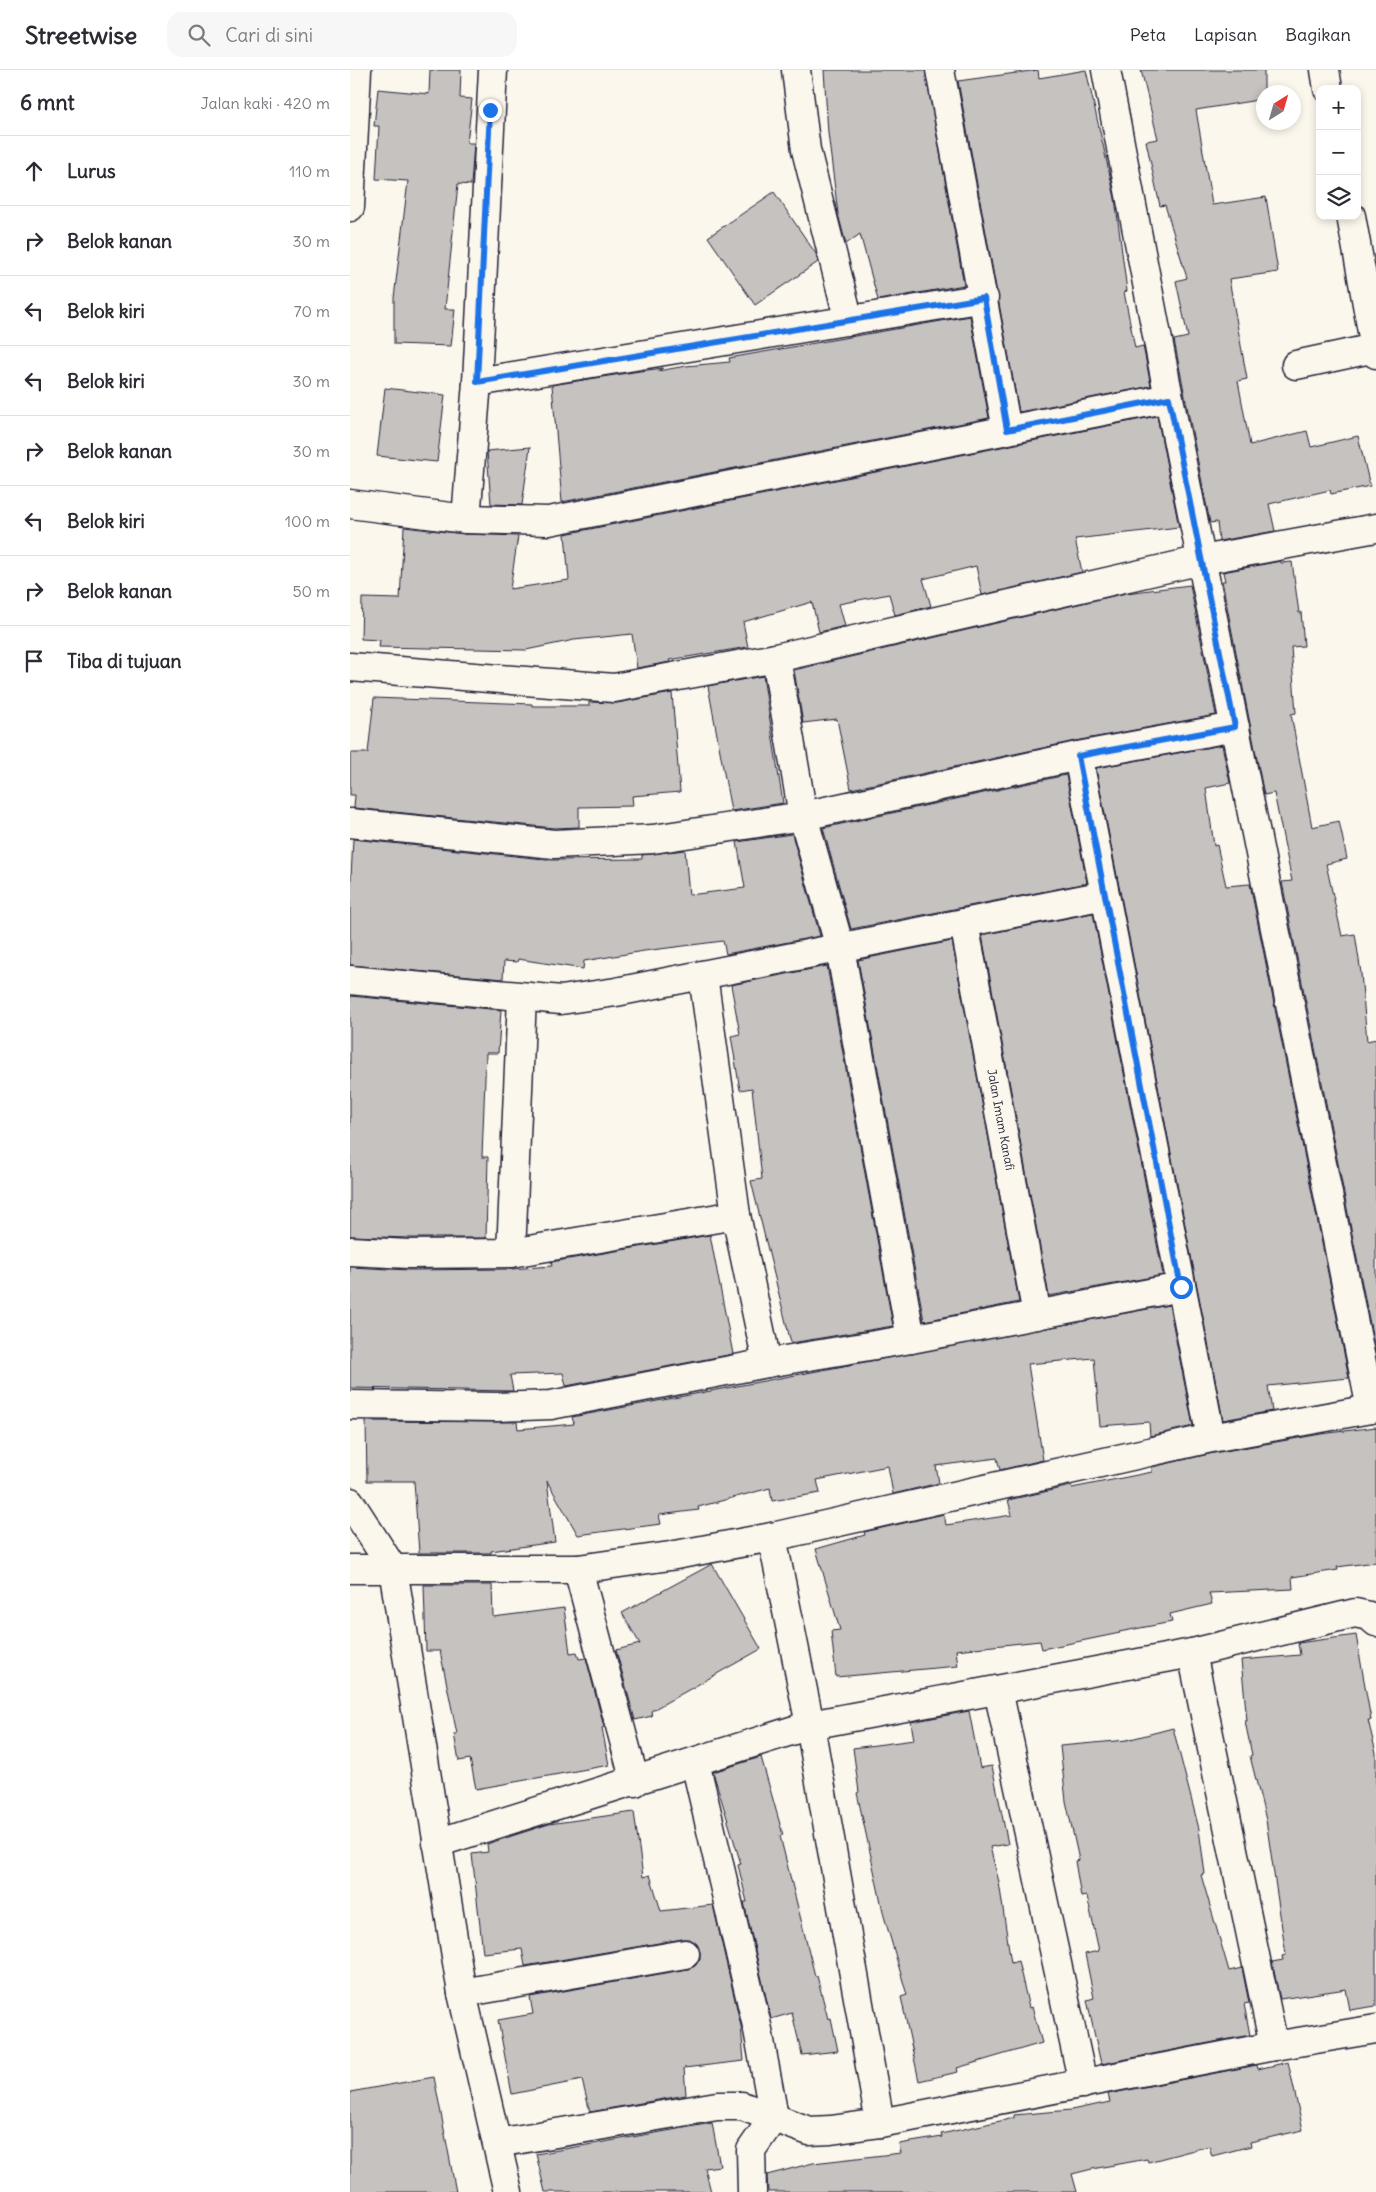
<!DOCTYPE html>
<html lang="id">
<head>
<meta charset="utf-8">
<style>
	:root { --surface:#fff; --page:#f7f7f7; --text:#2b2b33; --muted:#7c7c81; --line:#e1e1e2 }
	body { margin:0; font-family:Delius,sans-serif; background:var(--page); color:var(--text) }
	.controls { position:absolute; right:15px; top:15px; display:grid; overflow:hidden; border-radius:10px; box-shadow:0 2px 8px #0003 }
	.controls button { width:45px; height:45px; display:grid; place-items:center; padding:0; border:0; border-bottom:1px solid var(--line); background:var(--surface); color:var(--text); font:25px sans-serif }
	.compass { position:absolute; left:906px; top:15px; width:45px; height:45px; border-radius:50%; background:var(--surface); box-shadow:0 2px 8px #0003; rotate:37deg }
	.stop { position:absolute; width:15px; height:15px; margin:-11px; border:4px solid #1a73e8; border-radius:50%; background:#fff }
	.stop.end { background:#1a73e8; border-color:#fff; box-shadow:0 1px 5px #0008 }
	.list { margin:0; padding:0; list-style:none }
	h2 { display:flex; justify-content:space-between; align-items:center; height:65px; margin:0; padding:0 20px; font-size:21px }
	h2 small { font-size:16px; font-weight:400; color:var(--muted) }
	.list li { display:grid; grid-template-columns:32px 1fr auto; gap:15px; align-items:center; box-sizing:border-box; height:70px; padding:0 20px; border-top:1px solid var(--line) }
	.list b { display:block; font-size:19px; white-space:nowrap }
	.list em { font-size:16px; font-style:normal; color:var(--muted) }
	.icon { flex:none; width:28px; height:28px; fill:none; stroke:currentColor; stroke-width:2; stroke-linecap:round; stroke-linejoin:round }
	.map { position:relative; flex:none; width:1026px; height:2122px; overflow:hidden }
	header { display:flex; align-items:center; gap:30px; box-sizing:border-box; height:70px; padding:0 25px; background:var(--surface); border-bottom:1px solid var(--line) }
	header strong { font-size:24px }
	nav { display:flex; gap:28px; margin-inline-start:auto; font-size:18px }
	.search { width:350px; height:45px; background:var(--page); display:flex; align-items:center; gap:12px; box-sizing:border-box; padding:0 18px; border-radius:15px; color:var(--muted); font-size:19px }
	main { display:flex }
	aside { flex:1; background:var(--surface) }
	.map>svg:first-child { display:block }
	.building { fill:#c6c2c0; stroke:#22223b }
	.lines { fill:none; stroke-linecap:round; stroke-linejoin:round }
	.street-casing { stroke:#22223b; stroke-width:31 }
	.street { stroke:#fbf7ec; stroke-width:28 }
	.route { stroke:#1a73e8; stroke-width:6 }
	.labels { text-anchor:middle; stroke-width:4; stroke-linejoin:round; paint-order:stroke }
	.street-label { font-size:12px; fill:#22223b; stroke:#fbf7ec }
</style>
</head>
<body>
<header>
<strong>Streetwise</strong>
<div class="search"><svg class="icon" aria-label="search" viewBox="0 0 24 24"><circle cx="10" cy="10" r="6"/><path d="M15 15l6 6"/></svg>Cari di sini</div>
<nav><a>Peta</a><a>Lapisan</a><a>Bagikan</a></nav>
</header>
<main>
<aside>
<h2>6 mnt<small>Jalan kaki · 420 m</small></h2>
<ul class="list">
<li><svg class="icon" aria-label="ahead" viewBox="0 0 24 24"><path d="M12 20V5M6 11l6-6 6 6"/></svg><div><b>Lurus</b></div><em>110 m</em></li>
<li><svg class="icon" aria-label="right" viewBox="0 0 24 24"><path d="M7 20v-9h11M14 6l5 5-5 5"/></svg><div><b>Belok kanan</b></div><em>30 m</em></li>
<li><svg class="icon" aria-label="left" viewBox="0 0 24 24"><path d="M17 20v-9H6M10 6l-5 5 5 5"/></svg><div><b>Belok kiri</b></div><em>70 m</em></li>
<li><svg class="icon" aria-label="left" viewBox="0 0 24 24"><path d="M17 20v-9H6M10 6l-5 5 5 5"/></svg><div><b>Belok kiri</b></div><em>30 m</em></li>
<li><svg class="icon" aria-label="right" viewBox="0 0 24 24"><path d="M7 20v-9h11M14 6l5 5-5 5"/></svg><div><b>Belok kanan</b></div><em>30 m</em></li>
<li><svg class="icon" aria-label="left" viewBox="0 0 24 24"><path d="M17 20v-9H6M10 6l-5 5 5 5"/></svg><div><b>Belok kiri</b></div><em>100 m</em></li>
<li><svg class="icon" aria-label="right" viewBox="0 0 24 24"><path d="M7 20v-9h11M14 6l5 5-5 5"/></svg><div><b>Belok kanan</b></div><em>50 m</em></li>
<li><svg class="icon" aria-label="arrive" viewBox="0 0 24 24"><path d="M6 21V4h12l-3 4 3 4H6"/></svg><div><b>Tiba di tujuan</b></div></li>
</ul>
</aside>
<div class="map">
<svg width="1026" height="2122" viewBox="0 0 1026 2122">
	<rect width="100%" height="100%" fill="#fbf7ec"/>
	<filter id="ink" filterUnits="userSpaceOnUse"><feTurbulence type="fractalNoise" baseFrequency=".02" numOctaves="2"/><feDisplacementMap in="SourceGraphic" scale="10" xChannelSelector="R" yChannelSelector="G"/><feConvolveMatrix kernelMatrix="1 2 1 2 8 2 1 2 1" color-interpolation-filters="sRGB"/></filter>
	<g filter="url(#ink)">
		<g class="building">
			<path d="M80,0H111L110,28L122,29L117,73H124L121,115L108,114L95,239H105L101,276L44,274V228L58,111L26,109L29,56H24L28,19L79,24Z"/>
			<path d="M474,0H575L614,215L528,230L510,164L496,174L488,144L478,63Z"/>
			<path d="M688,0L689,8L736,0L765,128L777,221L774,222L785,278L793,276L801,316L669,342L608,11Z"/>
			<path d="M791,0H914V29L846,40L862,135L916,127L928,202L879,209L897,309L888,311L900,375L957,361L961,377L1008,366L1020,416L981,424L980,420L919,434L925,461L869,471L867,452L860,453L824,270L838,267L826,211L837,208L815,135L810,136L796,71L808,69Z"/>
			<path d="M424,122L466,184L468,192L405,235L358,167Z"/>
			<path d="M620,246L639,348L212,432L202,315L290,301L313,298L308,301L336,296L380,292L379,288Z"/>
			<path d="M35,318L95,325L87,392L27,386Z"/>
			<path d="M807,346L829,457L725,469L732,502L632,525L626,496L573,509L581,536L545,545L539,524L489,534L495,556L469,562L462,532L393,552L398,577L319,590L320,592L287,598L282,564L224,570L176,580L29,577L30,570L11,569L12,528L50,529L54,457L114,464L168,466L160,519L219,510L215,464Z"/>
			<path d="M180,377L172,435L141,434L137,381Z"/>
			<path d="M931,491V493L942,492L949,543L951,542L954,576L941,577L946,643L941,644L962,757L989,751L997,789L976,794L992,866L1005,864L1011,903L1017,971L1026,969V1284L932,812L942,811L924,723L914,725L872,511H875L873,502Z"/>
			<path d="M840,515L866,645L725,671L501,719L487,649L453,653L444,600L776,523Z"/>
			<path d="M413,606L433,733L381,741L358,616Z"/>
			<path d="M322,623L330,722L282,726L283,736L229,737V757L204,758L4,738L5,725H0V683H18L24,628L182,634V636H239V632L267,633Z"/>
			<path d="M872,675L880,713L856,718L864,776L867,775L876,816L900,814L999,1308L918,1316L922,1341L873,1350L746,698Z"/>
			<path d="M716,705L737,813L501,859L473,758Z"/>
			<path d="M442,764L470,866L376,884L373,871L294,881L234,891L233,899L168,889L167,892L154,891L153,909L0,895V826L3,769L203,790L292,789V785L335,780L339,825L395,818L387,772Z"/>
			<path d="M743,843L813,1205L699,1226L632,865Z"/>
			<path d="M602,871L669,1232L574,1251L508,890Z"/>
			<path d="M477,896L543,1256L441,1273L401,1111L412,1109L402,1018L390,1020L381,966L390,964L381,915Z"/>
			<path d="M0,926L151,940L148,983H136L132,1087H138L136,1168H59L0,1166Z"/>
			<path d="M360,1165L383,1284L216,1316L213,1303L160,1305L163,1321L0,1318V1197L59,1200L161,1199L202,1196L201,1192Z"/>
			<path d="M819,1235L843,1356L800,1366L799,1352L750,1356L744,1288L678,1294L693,1390L650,1400L647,1388L586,1396L589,1413L543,1424L538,1396L467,1410L470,1423L422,1431L420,1418L348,1437L349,1440L309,1445L311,1454L228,1465L197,1411L205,1472L141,1481V1483H69L64,1411H17L16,1351L167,1352L168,1359L224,1354L222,1347Z"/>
			<path d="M1026,1357V1492L987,1497L988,1500L942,1507L943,1519L859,1523L862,1534L820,1544L822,1552L769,1562L770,1563L692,1579L690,1571L606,1580L608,1596L486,1607L481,1561L490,1560L466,1479L515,1465L514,1462L594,1444L596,1455L662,1445L658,1430L721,1416L722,1418L802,1402V1397L864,1383L971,1364Z"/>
			<path d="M362,1494L411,1579L301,1641L302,1646L285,1650L266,1580L290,1574L272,1543Z"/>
			<path d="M74,1515H142L143,1547L214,1538L220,1583L227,1582L229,1589L236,1588L254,1657L252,1658L259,1695L126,1719L120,1689L109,1691L104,1664H107L90,1581H76Z"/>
			<path d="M1006,1565L1021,1650H1018L1026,1683V1936L1000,1940L996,1919L930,1929L922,1892L933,1890L932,1886L936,1885L916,1750L900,1686L902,1685L895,1651H897L891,1590L950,1585L948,1573Z"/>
			<path d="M619,1641L630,1698L642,1696L658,1774L640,1777L649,1812L661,1893L668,1891L679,1938L682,1937L692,1973L607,1998L608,2002L569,2011L551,1927L557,1925L534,1846L507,1723L509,1722L503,1678L564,1670L561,1652Z"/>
			<path d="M823,1658L849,1759L855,1804L851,1805L879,1901L892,1898L899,1933L894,1934L900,1965L751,1994L737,1930L744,1928L735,1884L749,1881L737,1826L731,1827L725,1791L729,1790L716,1731L710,1676L777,1670Z"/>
			<path d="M411,1687L433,1765L430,1766L465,1906H467L478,1949L481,1948L488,1981L452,1985L442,1943L421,1949L394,1832H397L388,1795L391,1794L363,1702Z"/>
			<path d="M284,1742L293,1807L300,1805L311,1841L363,1835L391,1956L394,1991L334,1998L336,2025L240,2042L232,2010L162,2024L148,1950L183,1944L180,1927L338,1899L345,1896L350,1889V1882L347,1874L340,1869H332L175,1896L172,1879L133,1883L122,1784L138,1782L137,1774L199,1754Z"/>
			<path d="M938,1992L953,2060L900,2072L901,2076L862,2086L859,2076L798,2092L797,2089L742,2099L722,2104L727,2122H418L417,2105L463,2093L551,2083L549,2074L592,2067L591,2064L664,2048V2045L721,2040L760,2032L758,2024L907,1995L908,1999Z"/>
			<path d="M84,2007L106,2122H0V2022Z"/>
			<path d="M362,2053L370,2096L355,2098L361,2122H195L186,2084Z"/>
		</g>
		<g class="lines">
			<g class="street-casing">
				<g id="street">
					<path d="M446,0L456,80L499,251"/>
					<path d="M590,0L657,360"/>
					<path d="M756,0L819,328L1021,1339"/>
					<path d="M975,0L978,19"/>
					<path d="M0,137L7,0"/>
					<path d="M1001,146L1026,284"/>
					<path d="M946,295L1025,278"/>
					<path d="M127,312L634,228"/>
					<path d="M0,434L116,449L199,451L819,328"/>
					<path d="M116,449L127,312L143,0"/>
					<path d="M426,588L453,746L490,878L561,1269"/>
					<path d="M0,597L264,618L426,588L852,490L1026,458"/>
					<path d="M728,686L861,1368"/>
					<path d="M0,753L204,774L303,769L453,746L728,686L885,657"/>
					<path id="s1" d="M614,853L687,1245"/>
					<path d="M353,905L386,1145L417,1293"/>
					<path d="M0,910L211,930L266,922L755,825"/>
					<path d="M0,1181L59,1184L161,1183L386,1145"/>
					<path d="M161,1183L172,927"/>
					<path d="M0,1335L147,1337L201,1335L417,1293L561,1269L831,1217"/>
					<path d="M0,1432L43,1499L112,1923L158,2122"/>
					<path d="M422,1467L460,1655L530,2053"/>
					<path d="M0,1499H228L320,1486L422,1467L861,1368L1026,1338"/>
					<path d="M228,1499L285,1712"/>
					<path d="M842,1583L924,1976"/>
					<path d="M648,1620L733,2014"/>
					<path d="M345,1692L408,1960L424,2047L401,2080L402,2122"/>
					<path d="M87,1773L460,1655L842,1583L1005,1543L1019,1546L1026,1552"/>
					<path d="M112,1923L335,1884"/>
					<path d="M147,2073L367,2036H392L459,2061L481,2060L530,2053L924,1976L1026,1959"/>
				</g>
			</g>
			<use href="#street" class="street"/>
		</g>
	</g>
	<g class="lines" filter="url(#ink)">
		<path class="route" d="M140,40L127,312L634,228L657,360L819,328L885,657L728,686L831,1217"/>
	</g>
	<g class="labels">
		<g class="street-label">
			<text dy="4" stroke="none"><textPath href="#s1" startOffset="200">Jalan Imam Kanafi</textPath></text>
		</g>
	</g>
</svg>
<div class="controls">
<button>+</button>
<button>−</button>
<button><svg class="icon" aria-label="layers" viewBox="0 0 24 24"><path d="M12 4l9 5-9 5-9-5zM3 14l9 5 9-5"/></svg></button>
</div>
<svg class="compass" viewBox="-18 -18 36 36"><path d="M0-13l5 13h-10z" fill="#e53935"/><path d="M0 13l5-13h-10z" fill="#7c7c81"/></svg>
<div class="stop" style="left:831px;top:1217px"></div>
<div class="stop end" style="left:140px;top:40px"></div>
</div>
</main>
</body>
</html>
